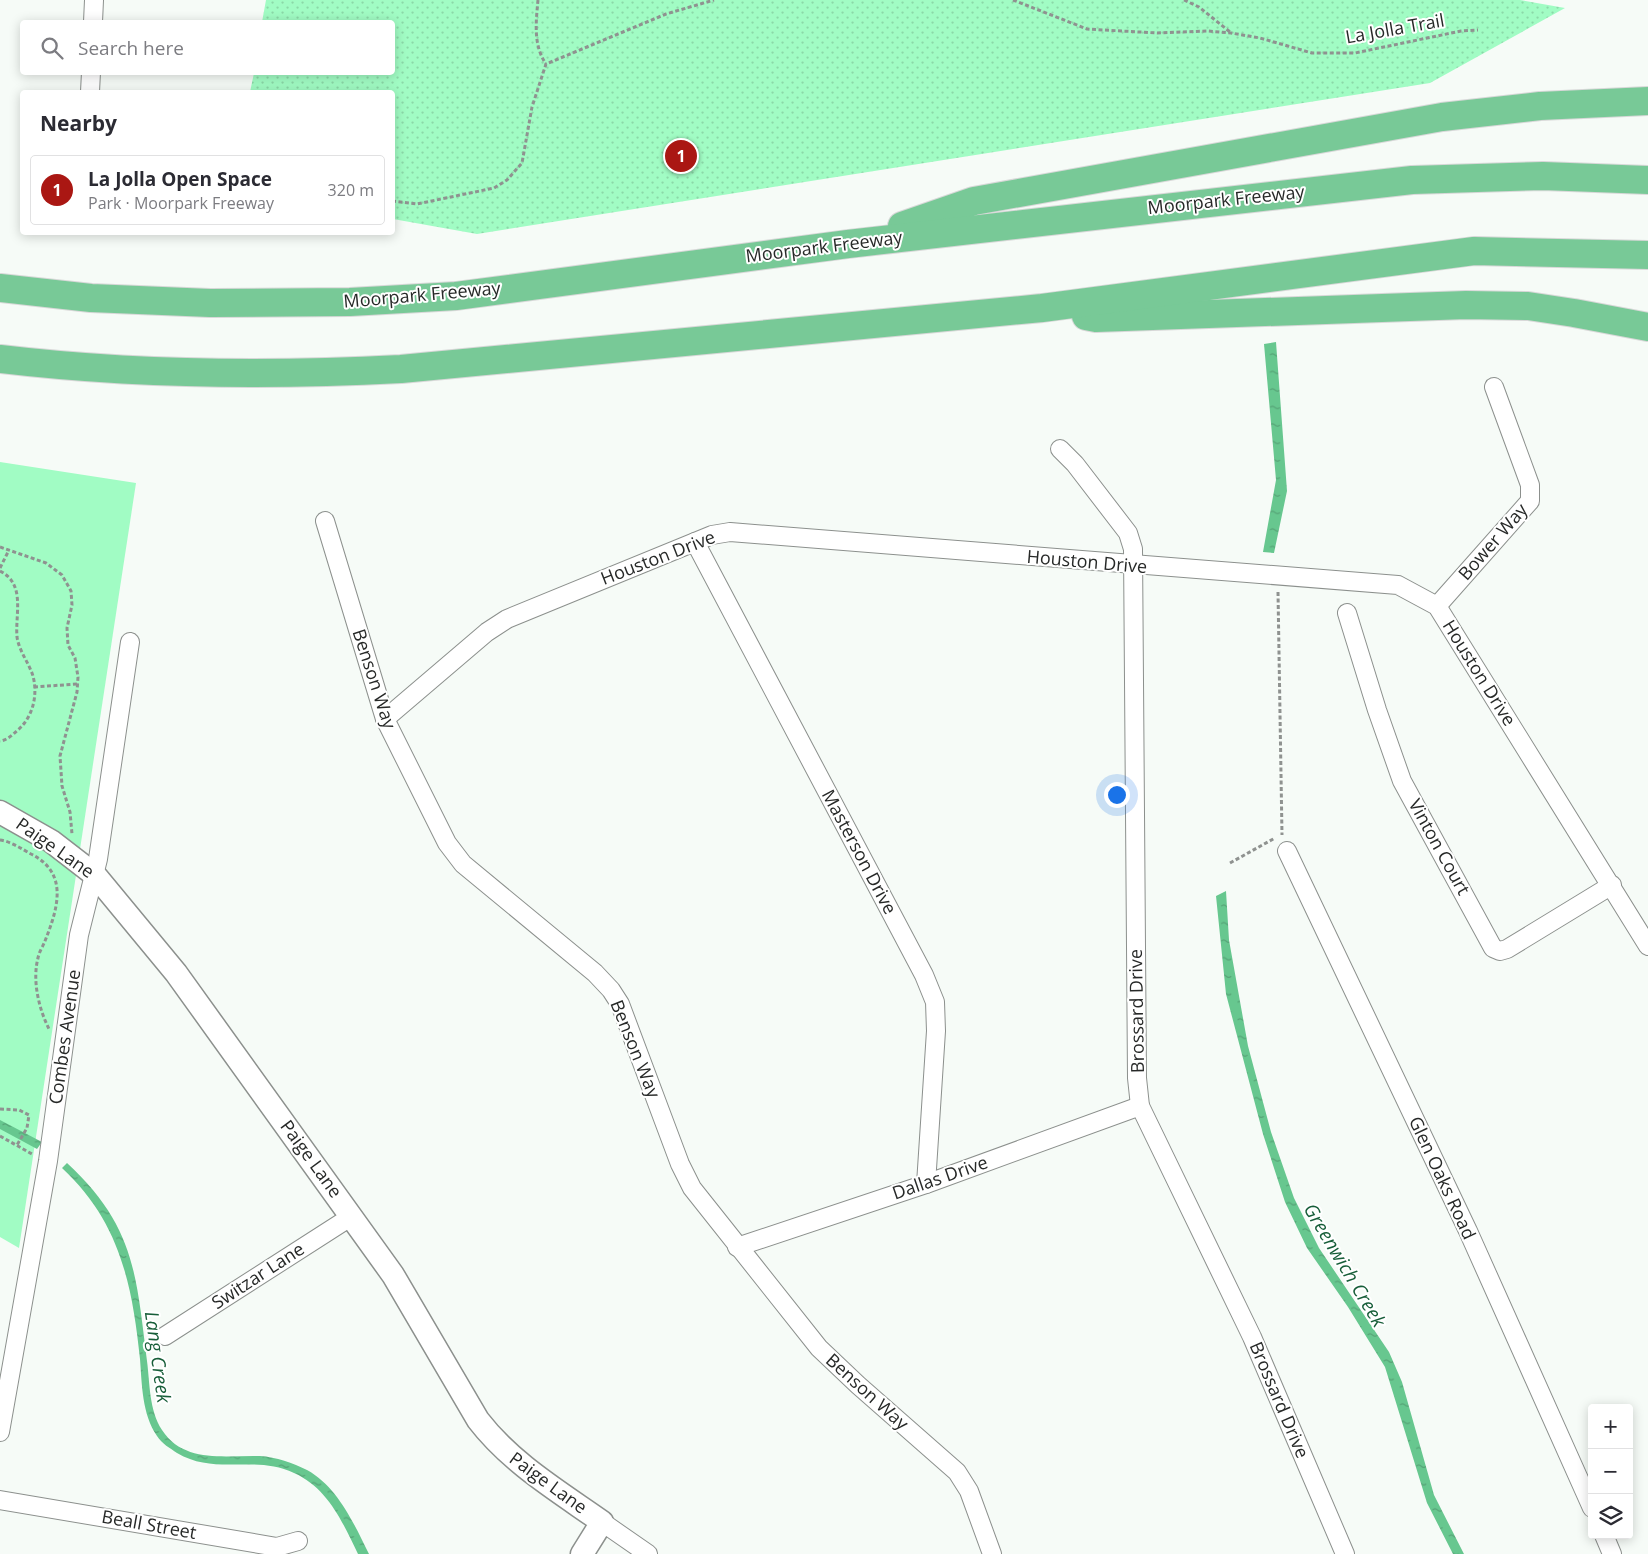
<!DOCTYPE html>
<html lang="en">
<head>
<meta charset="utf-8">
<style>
	:root { --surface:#fff; --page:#f7f7f7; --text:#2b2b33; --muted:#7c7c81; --line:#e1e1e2; --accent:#aa1713 }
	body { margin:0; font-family:"Open Sans",sans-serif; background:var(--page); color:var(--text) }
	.controls { position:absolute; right:15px; bottom:15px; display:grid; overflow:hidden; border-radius:5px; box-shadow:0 2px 12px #0003 }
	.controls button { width:45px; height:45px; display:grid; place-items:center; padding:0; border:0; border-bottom:1px solid var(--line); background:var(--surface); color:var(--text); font:25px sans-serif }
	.you { position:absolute; left:1116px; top:794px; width:18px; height:18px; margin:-12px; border:4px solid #fff; border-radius:50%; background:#1a73e8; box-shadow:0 0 0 8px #1a73e833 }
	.badge { display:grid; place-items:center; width:32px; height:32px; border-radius:50%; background:var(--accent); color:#fff; font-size:16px; font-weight:700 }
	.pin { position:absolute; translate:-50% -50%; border:2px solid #fff; box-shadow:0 1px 5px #0006 }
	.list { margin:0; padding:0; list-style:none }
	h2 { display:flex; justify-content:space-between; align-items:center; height:65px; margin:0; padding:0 20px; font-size:21px }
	h2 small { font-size:16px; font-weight:400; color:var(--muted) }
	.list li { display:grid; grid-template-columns:32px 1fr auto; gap:15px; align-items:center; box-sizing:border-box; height:70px; margin:0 10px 10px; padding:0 10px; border:1px solid var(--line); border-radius:5px }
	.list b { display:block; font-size:19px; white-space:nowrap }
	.list p { margin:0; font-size:16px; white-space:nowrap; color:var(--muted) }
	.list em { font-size:16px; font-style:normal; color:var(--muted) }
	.icon { flex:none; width:28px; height:28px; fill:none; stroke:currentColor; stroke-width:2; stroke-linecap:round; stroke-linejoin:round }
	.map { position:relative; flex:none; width:1648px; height:1554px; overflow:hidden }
	.search { position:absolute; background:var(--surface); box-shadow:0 2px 12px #0003; left:20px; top:20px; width:375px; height:55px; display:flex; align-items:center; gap:12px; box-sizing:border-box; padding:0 18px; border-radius:5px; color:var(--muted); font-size:19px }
	.panel { position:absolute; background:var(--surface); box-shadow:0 2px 12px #0003; left:20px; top:90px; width:375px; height:145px; border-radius:5px }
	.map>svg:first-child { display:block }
	.grass { fill:url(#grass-dots) }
	.park { fill:#a1fcc4 }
	.water { fill:url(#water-ripples) }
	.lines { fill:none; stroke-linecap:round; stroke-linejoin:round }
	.minor-casing { stroke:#8c908d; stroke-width:20 }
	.tertiary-casing { stroke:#8c908d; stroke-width:25 }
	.motorway-casing { stroke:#d8d8d8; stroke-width:30 }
	.path { stroke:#8f9290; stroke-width:3; stroke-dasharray:4 2.5; stroke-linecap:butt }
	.minor { stroke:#fff; stroke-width:18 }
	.tertiary { stroke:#fff; stroke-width:22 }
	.motorway { stroke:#78c997; stroke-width:28 }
	.labels { text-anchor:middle; stroke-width:4; stroke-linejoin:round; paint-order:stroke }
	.street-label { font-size:18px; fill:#272928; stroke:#fff }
	.water-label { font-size:19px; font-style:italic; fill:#175e39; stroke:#fff }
</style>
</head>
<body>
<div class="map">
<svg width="1648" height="1554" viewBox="0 0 1648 1554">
	<defs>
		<pattern id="grass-dots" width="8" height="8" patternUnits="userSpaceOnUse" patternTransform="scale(1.25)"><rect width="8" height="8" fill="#a1fcc4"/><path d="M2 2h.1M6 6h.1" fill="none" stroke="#8bd8a8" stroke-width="1.8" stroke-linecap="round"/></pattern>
		<pattern id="water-ripples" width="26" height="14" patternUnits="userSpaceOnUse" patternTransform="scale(1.25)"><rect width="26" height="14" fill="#67c78f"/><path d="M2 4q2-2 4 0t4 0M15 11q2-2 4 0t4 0" fill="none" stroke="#55a275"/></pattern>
	</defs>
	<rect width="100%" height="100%" fill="#f6fbf7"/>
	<path class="grass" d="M266,0H1520L1565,8L1430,83L477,234L393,219L392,92H250L254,73L392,72V22H262Z"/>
	<path class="park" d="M0,462L136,483L19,1248L0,1237Z"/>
	<g class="water">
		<path d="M1276,342L1287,491L1274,553L1263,552L1276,480L1264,344Z"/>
		<path d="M1226,891L1229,940L1248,1046L1271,1132L1294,1198L1319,1248L1389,1352L1402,1382L1434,1495L1464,1554H1453L1427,1503L1385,1367L1348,1307L1307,1248L1285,1202L1263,1134L1226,994L1216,896Z"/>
		<path d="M0,1120L42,1142L37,1149L0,1129Z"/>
		<path d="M67,1163C135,1226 136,1274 147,1361C150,1384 149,1410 162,1430C184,1464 226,1455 260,1456C276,1457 293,1463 307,1470C338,1487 354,1524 369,1554H358C343,1523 328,1488 294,1473C254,1454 216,1476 177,1453C170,1448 162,1444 157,1436C142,1414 142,1385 140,1359C132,1284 120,1222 62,1168Z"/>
	</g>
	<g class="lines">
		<g class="minor-casing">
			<g id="minor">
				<path d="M93,22L94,0"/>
				<path d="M90,92L91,72"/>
				<path d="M1060,449L1075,464L1128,533L1133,549L1137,1078L1140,1106L1252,1337L1345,1554"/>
				<path d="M325,521L385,719L447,843L463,864L595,973L611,990L620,1004L680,1164L692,1188L819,1348L858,1385L957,1472L969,1491L992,1554"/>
				<path d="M695,542L924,975L935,1002L936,1031L926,1184"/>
				<path d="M1437,606L1530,501V485L1494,387"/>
				<path d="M1347,613L1377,710L1402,781L1493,948L1500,951L1507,949L1612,885"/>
				<path d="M385,719L487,632L507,619L712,535L730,532L1398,585L1437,606L1648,946"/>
				<path d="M1287,851L1468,1231L1592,1508"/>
				<path d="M737,1247L926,1184L1140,1106"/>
				<path d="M165,1336L352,1216"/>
				<path d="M0,1432L48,1161L79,935L98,859L130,642"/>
				<path d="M0,1500L277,1547L298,1541"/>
				<path d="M602,1522L648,1554"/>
				<path d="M1604,1535L1612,1554"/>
			</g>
		</g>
		<g class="tertiary-casing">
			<path id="tertiary" d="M0,812L51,841L95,875L176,973L393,1275L478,1420C511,1463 558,1491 602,1522L582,1554"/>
		</g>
		<g class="motorway-casing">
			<g id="motorway">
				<path d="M902,226L974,201L1442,117L1540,106L1648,101"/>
				<path d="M0,288L91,298L210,303L350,302L456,296L848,244L1412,180L1543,176L1648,180"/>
				<path d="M1086,316L1096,318L1466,305L1528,306L1574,313L1648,327"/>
				<path d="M0,359C134,375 267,376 401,369L1042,308L1474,251L1648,255"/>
			</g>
		</g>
		<g class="path">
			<path d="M538,0C536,22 533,45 546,64"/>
			<path d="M1013,0L1087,29L1157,33L1208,31L1231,33L1260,38L1312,53H1355L1461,31L1478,30"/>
			<path d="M1184,0L1199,7L1230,32"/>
			<path d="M392,201L417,204L494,188L507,180L522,163L532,107L546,64L666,14L714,0"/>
			<path d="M0,547L46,563L62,575L71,591L72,605L67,628L68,645L75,658L78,677L77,692L60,756L62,786L70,812L72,834"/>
			<path d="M0,568L8,552"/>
			<path d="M0,571C26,584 15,614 17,637C19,651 29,663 33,676C38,695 33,716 19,729C13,734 8,740 0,741"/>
			<path d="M1278,592L1282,835"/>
			<path d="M34,687L77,684"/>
			<path d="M0,840C10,841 22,849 31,854C69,873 58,908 45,941C43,946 39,952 38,958C32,981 39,1009 49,1029"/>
			<path d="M1230,863L1275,838"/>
			<path d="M0,1109L19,1110L29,1115L27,1128L17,1145"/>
			<path d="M0,1136L32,1154"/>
		</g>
		<use href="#minor" class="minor"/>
		<use href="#tertiary" class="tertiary"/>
		<use href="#motorway" class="motorway"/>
	</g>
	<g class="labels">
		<g class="street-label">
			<text transform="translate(1395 29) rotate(-10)" y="6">La Jolla Trail</text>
			<text transform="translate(1226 200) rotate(-6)" y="6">Moorpark Freeway</text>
			<text transform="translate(824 247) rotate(-7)" y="6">Moorpark Freeway</text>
			<text transform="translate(422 295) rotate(-5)" y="6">Moorpark Freeway</text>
			<text transform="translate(1493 542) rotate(-49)" y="6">Bower Way</text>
			<text transform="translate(658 558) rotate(-21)" y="6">Houston Drive</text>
			<text transform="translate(1087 562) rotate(5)" y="6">Houston Drive</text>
			<text transform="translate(1479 673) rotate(58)" y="6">Houston Drive</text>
			<text transform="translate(374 679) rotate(72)" y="6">Benson Way</text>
			<text transform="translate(1439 847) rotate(61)" y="6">Vinton Court</text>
			<text transform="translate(55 848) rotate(35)" y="6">Paige Lane</text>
			<text transform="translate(859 852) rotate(62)" y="6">Masterson Drive</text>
			<text transform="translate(1137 1011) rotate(-91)" y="6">Brossard Drive</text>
			<text transform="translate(65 1037) rotate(-82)" y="6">Combes Avenue</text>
			<text transform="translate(635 1049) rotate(68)" y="6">Benson Way</text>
			<text transform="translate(311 1159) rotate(54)" y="6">Paige Lane</text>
			<text transform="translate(940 1178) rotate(-19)" y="6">Dallas Drive</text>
			<text transform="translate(1442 1178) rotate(65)" y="6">Glen Oaks Road</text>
			<text transform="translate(258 1276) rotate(-33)" y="6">Switzar Lane</text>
			<text transform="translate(867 1392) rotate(42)" y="6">Benson Way</text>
			<text transform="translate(1279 1400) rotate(67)" y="6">Brossard Drive</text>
			<text transform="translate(548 1483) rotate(36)" y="6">Paige Lane</text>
			<text transform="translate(149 1525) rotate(10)" y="6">Beall Street</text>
		</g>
		<g class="water-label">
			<text transform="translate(1345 1265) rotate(59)" y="7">Greenwich Creek</text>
			<text transform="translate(158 1357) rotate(82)" y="7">Lang Creek</text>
		</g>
	</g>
</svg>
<div class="controls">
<button>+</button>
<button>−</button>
<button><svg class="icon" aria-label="layers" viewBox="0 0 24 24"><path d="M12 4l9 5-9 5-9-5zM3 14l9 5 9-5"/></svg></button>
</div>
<div class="you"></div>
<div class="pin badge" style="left:681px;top:156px">1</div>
<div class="search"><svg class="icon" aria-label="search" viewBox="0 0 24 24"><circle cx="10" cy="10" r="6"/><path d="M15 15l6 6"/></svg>Search here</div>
<section class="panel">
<h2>Nearby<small></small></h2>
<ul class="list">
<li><span class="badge">1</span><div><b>La Jolla Open Space</b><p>Park · Moorpark Freeway</p></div><em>320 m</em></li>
</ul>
</section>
</div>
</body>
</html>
